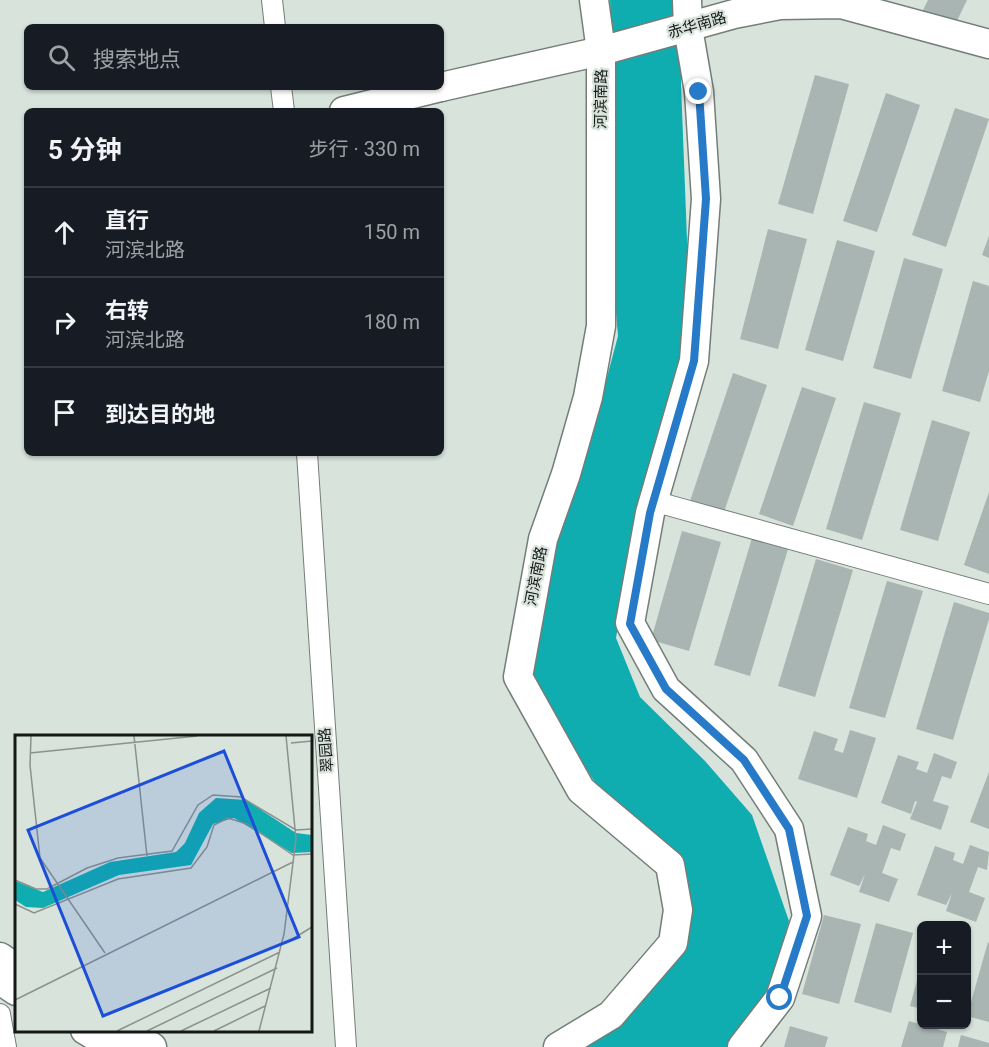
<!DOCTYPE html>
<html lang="zh">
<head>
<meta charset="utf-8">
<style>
	:root { --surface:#171b24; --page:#242831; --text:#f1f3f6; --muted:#9ea1a6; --line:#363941 }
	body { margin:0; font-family:Roboto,"Noto Sans SC",sans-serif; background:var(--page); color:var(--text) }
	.controls { position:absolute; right:18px; bottom:18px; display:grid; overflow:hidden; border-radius:9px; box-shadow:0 2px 4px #0004 }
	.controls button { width:54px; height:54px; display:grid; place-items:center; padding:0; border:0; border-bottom:2px solid var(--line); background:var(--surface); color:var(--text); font:30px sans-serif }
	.stop { position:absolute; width:18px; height:18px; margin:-14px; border:4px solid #277ac8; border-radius:50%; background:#fff }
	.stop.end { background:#277ac8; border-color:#fff; box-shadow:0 2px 6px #0008 }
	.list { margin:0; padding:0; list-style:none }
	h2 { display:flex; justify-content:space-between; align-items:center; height:78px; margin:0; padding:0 24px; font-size:26px }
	h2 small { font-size:20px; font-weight:400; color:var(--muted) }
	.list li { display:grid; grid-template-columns:39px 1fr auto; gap:18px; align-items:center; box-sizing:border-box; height:90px; padding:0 24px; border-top:2px solid var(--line) }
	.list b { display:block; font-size:22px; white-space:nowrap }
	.list p { margin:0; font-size:20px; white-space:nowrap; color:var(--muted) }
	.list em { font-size:20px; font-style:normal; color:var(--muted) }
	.icon { flex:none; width:33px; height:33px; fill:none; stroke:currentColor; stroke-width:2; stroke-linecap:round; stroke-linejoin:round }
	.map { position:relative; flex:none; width:989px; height:1047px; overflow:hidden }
	.search { position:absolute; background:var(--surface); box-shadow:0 2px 4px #0004; left:24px; top:24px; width:420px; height:66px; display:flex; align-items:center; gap:15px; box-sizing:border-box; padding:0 21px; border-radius:9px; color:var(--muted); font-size:22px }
	.panel { position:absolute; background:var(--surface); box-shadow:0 2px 4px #0004; left:24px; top:108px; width:420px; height:348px; border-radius:9px }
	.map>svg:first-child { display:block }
	.water { fill:#0fadb0 }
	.building { fill:#a8b5b2 }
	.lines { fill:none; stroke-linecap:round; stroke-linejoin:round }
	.street-casing { stroke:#747e78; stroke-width:22 }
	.secondary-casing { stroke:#747e78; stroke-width:31 }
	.street { stroke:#fff; stroke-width:20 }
	.secondary { stroke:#fff; stroke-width:28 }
	.route { stroke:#277ac8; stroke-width:8 }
	.labels { text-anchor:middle; stroke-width:4.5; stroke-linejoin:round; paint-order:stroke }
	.street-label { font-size:15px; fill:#141816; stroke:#d8e3dc }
	.inset-road { fill:none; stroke:#8a928d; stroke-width:1.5 }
	.view { fill:#1d4ed8; fill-opacity:0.15; stroke:#1d4ed8; stroke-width:3 }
	.inset-edge { fill:none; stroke:#141816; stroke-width:3 }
</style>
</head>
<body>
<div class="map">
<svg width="989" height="1047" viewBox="0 0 989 1047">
	<rect width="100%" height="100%" fill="#d8e3dc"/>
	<path class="water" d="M610,0H681V84L690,317L682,408L631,550L616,638L640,697L705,761L752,815L789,921L769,996L734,1047H574L685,907L596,784L531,683L556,533L585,460L618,336L611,255L616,131Z"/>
	<g class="building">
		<path d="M928,0H967L954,27L922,12Z"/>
		<path d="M815,75L849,84L813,214L778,204Z"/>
		<path d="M886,93L920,105L877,232L843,221Z"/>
		<path d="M955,108L989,119L946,247L912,235Z"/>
		<path d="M768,229L807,239L778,349L740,339Z"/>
		<path d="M989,236V258L982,255Z"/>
		<path d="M837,240L875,251L843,361L805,350Z"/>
		<path d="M904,258L943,269L911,379L873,368Z"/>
		<path d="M973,281L989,286V371L980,402L942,391Z"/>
		<path d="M733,373L767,385L724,512L690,501Z"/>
		<path d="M802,387L836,398L793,526L759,514Z"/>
		<path d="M864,402L901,413L862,540L826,529Z"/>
		<path d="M932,420L970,432L938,541L900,530Z"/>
		<path d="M989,492V574L964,565Z"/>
		<path d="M682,531L721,542L689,651L651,640Z"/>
		<path d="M752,538L788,549L750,676L714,665Z"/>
		<path d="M816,559L853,570L815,697L778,686Z"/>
		<path d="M887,581L923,591L885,718L849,708Z"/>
		<path d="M954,602L989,613V619L953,740L916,729Z"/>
		<path d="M850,730L876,738L857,798L798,779L814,731L838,739L834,750L843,753Z"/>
		<path d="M934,753L957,762L951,779L942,776L933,801L949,806L941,830L910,819L917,802L915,801L911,814L881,803L898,755L919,762L916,769L927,773Z"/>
		<path d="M989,772V829L970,822Z"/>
		<path d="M883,825L906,834L900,851L891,848L882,873L898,879L889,902L859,892L865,874L859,886L830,875L848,827L868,834L866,841L876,845Z"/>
		<path d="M970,845L989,852L987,870L978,867L969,892L985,898L976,922L946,911L952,893L946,905L917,895L935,846L955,853L953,860L963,864Z"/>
		<path d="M824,915L861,924L839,1004L802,994Z"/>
		<path d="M876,923L913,933L891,1013L854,1002Z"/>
		<path d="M988,942L989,943V1022L967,1016Z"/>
		<path d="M921,966H922V1009L910,1006Z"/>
		<path d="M909,1021L947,1032L943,1047H901Z"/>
		<path d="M790,1026L828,1037L825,1047H784Z"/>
		<path d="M961,1035L989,1043V1047H958Z"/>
	</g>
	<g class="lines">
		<g class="street-casing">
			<g id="street">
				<path d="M272,0L275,27"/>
				<path d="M281,87L284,111"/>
				<path d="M307,453L346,1047"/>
				<path d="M653,501L989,594"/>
				<path d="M0,1014L6,1047"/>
			</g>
		</g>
		<g class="secondary-casing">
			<g id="secondary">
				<path d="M687,0L688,28L699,92L706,199L694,361L650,513L630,623L666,689L744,760L789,829L807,916L780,998L742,1047"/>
				<path d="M441,87L601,51L734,14L780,5L841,4L989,44"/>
				<path d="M344,111L441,87"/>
				<path d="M0,957L16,968"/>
				<path d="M0,980L16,991"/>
				<path d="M85,1030L114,1047"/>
				<path d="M124,1030L152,1047"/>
				<path d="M558,1047L611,1015L673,943L678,910L670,865L581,790L518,677L543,539L566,474L588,397L601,326V51L594,0"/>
			</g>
		</g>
		<use href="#street" class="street"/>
		<use href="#secondary" class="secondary"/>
	</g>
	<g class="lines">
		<path class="route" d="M699,92L706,199L694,361L650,513L630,624L666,689L744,760L789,829L807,916L780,998"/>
	</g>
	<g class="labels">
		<g class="street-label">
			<text transform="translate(697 25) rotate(-16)" y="5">赤华南路</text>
			<text transform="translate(601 99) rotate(-89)" y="5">河滨南路</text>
			<text transform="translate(536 576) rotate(-79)" y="5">河滨南路</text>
			<text transform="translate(326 750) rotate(-94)" y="5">翠园路</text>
		</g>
	</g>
	<g transform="translate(15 735)">
		<rect width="297" height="297" fill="#d8e3dc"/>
		<path d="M201,63L231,65L281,98L297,100V117L277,118L219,83L198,89L176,130L104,140L28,173L11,172L0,165V146L28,157L95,127L161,117L170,108L184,78Z" fill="#0fadb0"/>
		<path class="inset-road" d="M16,1L15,30L25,123L90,218M119,1L132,121M276,8L297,6M15,18L182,1M0,145L21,154H32L72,133L103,123L157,116L183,70L198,60L226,62L281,95L297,94M0,169L19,178L103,144L176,133L192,112L199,90L213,83L232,89L278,120L297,119M271,208L297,192M0,265L278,127M102,296L265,217M132,296L262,233M166,296L256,253M199,296L250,271M244,296L269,199L281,104L271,1"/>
		<path class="view" d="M209,16L284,202L88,281L13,95Z"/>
		<rect width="297" height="297" class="inset-edge"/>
	</g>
</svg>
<div class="controls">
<button>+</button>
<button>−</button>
</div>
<div class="stop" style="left:780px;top:998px"></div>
<div class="stop end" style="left:699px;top:92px"></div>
<div class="search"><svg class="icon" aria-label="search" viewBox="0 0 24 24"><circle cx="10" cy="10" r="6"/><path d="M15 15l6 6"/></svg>搜索地点</div>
<section class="panel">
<h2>5 分钟<small>步行 · 330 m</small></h2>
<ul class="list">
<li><svg class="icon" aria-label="ahead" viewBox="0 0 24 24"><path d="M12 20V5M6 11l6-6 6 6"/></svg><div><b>直行</b><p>河滨北路</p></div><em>150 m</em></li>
<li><svg class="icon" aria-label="right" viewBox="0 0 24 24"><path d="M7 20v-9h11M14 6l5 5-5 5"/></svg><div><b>右转</b><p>河滨北路</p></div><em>180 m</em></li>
<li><svg class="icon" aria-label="arrive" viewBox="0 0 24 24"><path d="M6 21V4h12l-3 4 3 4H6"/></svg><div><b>到达目的地</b></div></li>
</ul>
</section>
</div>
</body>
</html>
